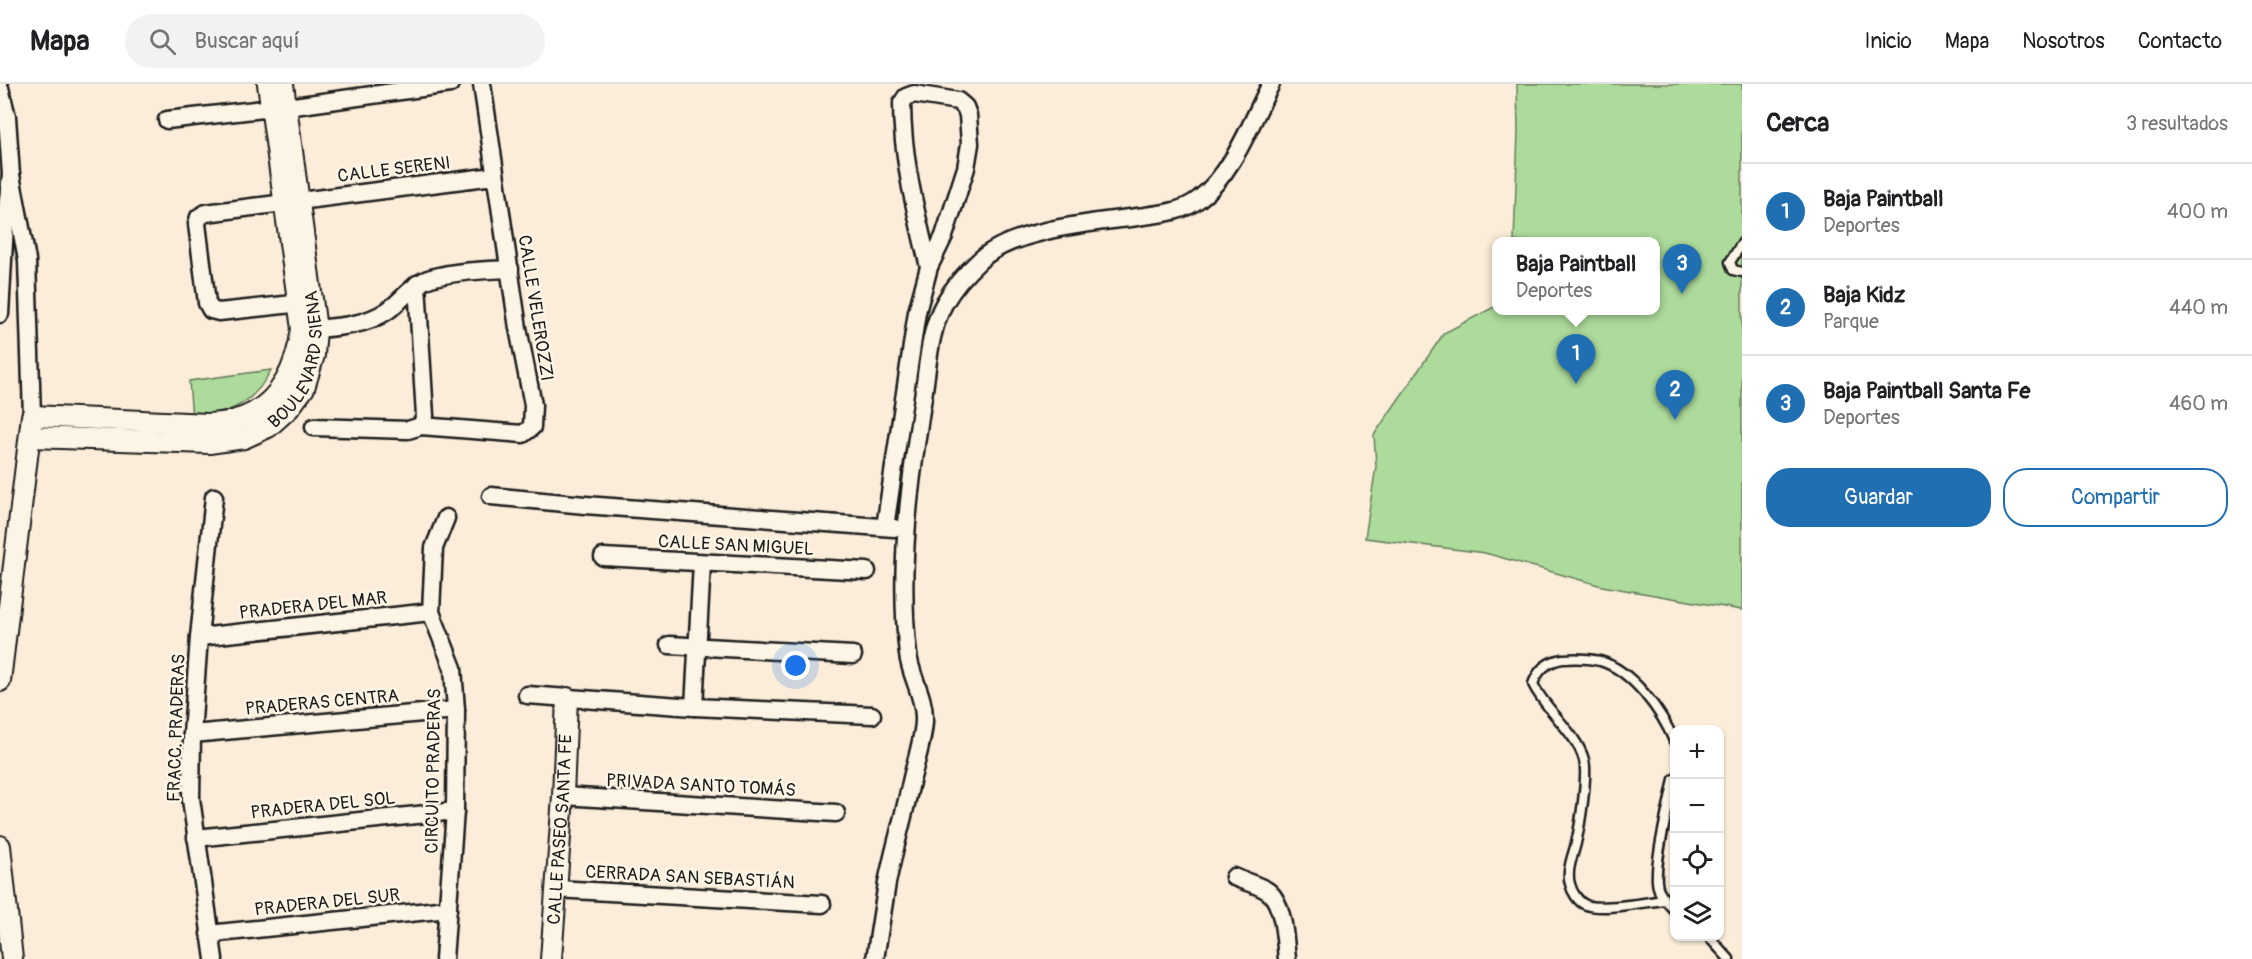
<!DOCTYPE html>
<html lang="es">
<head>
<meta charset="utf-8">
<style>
	:root { --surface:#fff; --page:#f2f2f2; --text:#202124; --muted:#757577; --line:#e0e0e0; --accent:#1f6fb2 }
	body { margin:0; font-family:Pangolin,sans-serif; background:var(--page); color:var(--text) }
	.controls { position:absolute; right:18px; bottom:18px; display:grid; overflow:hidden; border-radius:12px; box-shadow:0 2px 4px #0004 }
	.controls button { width:54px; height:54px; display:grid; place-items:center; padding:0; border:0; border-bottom:2px solid var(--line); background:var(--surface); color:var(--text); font:30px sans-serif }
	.you { position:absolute; left:796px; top:582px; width:21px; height:21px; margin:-15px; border:4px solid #fff; border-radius:50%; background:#1a73e8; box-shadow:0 0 0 9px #1a73e833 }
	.badge { display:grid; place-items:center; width:39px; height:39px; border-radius:50%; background:var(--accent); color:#fff; font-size:20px; font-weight:700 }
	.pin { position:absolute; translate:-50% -50px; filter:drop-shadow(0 2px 3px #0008) }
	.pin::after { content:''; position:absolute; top:32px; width:21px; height:18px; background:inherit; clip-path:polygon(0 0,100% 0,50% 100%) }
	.popup { position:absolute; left:1492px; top:153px; width:168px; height:78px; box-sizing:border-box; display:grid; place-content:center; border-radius:12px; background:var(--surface); filter:drop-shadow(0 2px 4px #0005); font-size:20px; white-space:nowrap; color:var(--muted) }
	.popup b { font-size:22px; color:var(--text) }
	.popup::after { content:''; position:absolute; left:50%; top:100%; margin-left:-12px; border:12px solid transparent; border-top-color:var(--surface) }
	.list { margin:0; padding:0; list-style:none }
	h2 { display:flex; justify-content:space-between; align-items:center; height:78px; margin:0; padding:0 24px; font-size:26px }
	h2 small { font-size:20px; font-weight:400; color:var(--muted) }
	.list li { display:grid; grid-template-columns:39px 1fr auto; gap:18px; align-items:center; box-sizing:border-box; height:96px; padding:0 24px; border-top:2px solid var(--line) }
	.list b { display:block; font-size:22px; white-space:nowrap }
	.list p { margin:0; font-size:20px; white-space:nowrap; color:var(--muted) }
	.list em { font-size:20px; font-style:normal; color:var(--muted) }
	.actions { display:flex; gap:12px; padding:18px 24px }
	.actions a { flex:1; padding:14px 0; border:2px solid var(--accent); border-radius:24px; text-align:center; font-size:21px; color:var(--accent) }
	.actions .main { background:var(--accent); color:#fff }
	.icon { flex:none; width:33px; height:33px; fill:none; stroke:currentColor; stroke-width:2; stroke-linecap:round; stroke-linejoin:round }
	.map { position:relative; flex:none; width:1742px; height:875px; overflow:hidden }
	header { display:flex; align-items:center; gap:36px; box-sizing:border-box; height:84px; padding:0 30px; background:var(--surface); border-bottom:2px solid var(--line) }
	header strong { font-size:28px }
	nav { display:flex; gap:33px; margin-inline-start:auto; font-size:21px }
	.search { width:420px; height:54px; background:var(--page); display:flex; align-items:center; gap:15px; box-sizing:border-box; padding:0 21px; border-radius:33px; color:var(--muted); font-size:22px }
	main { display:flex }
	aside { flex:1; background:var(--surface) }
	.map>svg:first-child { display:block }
	.green { fill:#addb9b; stroke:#647c5c; stroke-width:1.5 }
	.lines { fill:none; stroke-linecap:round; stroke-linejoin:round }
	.service-casing { stroke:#1c1c1c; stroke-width:13 }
	.minor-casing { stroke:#1c1c1c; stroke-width:21 }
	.tertiary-casing { stroke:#1c1c1c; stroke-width:24 }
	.service { stroke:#fcf5e5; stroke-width:8 }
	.minor { stroke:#fcf5e5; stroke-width:16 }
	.tertiary { stroke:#fcf5e5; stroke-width:20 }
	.labels { text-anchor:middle; stroke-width:5; stroke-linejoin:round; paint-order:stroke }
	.street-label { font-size:18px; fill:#1c1c1c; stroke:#fcf5e5 }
</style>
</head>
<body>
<header>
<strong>Mapa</strong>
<div class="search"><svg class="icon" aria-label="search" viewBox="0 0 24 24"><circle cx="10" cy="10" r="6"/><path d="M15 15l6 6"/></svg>Buscar aquí</div>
<nav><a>Inicio</a><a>Mapa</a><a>Nosotros</a><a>Contacto</a></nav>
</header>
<main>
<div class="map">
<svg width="1742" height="875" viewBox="0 0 1742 875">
	<rect width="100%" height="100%" fill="#fbedd9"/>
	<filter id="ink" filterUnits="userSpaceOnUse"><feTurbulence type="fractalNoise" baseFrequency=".0167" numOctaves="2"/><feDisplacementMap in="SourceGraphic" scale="12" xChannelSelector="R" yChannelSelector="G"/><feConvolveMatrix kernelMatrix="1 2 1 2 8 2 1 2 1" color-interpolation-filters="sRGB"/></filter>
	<g filter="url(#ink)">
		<g class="green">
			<path d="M1517,0H1742V526L1602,502L1485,469L1365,454L1376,382L1374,351L1444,249L1496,222V226H1656V158L1514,157L1518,47Z"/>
			<path d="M271,286C253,321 228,330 192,335L189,297Z"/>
		</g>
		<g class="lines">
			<g class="service-casing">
				<g id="service">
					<path d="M1742,159L1730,178L1733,186L1742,188"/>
					<path d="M1674,695C1670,717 1652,785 1658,803C1660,813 1668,819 1674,826"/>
					<path d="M1664,816C1647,818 1601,827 1586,821C1578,818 1572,808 1570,800C1566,786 1573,772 1576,759C1580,742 1588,692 1584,676C1577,649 1545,626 1533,600C1538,586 1547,577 1563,575C1575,574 1587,574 1600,577C1632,586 1662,628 1674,657"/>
					<path d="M1708,852L1729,875"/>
				</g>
			</g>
			<g class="minor-casing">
				<g id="minor">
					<path d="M0,4L7,33L11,91L5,140L0,230"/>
					<path d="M287,23L450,0"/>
					<path d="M167,36L272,24"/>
					<path d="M11,91L27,176L32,332"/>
					<path d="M417,200L425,332L421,342"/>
					<path d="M311,218L219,228L211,226L207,219L197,140L199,133L206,129L494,92"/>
					<path d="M316,245C340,243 366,241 387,227C402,217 413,199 431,194C455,187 486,186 510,185"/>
					<path d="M314,343L408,346L421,342L523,350L532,343L533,321L518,244L482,0"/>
					<path d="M491,412L585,421L894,444"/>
					<path d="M885,443L917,228L929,183L944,152L966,84L970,60L968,31L965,23L958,17L914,10L906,13L902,19C902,75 916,129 929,183"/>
					<path d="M603,473L867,487"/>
					<path d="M199,553L431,528"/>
					<path d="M669,561L853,571"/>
					<path d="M527,611L694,623L872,631"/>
					<path d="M694,623L702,479"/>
					<path d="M192,650L456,626"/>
					<path d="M563,712L836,729"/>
					<path d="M196,754L455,727"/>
					<path d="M1234,793C1245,798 1260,801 1269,808C1284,821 1285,856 1287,875"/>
					<path d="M556,805L822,820"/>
					<path d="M209,850L448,825"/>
					<path d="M214,875L191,715L192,650L199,553L214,413"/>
					<path d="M444,875L455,727L456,626L453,584L431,528L434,464L446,434"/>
					<path d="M875,875C879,850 883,824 887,799C894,765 904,732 911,698C915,680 925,650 924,633C924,611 910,591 908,570C898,485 910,397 923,313C928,282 929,246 945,218C954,202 967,188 980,176C1014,145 1092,139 1137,133C1157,130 1182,129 1199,115C1234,88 1251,38 1271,0"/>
				</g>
			</g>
			<g class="tertiary-casing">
				<g id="tertiary">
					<path id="s1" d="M31,353L209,359L244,354L268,343L289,324L304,304L314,271L316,245L283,0"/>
					<path d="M0,597L32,332L208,340C217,339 228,339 236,336C279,324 296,286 302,245L268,0"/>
					<path d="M0,762L12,875"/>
					<path id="s2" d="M551,875L563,712L567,614"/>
				</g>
			</g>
			<use href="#service" class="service"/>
			<use href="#minor" class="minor"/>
			<use href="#tertiary" class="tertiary"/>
		</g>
	</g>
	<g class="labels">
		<g class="street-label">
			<text transform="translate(394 85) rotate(-7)" y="6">CALLE SERENI</text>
			<text transform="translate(536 224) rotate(81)" y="6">CALLE VELEROZZI</text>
			<text dy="6" stroke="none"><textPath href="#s1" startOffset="318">BOULEVARD SIENA</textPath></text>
			<text transform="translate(736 461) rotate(3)" y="6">CALLE SAN MIGUEL</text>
			<text transform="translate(313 521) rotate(-6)" y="6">PRADERA DEL MAR</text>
			<text transform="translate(322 618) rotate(-5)" y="6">PRADERAS CENTRA</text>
			<text transform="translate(176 644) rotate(-88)" y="6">FRACC. PRADERAS</text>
			<text transform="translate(433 687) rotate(-89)" y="6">CIRCUITO PRADERAS</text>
			<text transform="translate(701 701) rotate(3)" y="6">PRIVADA SANTO TOMÁS</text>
			<text transform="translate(323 721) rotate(-6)" y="6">PRADERA DEL SOL</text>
			<text dy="6" stroke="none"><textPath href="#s2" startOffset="130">CALLE PASEO SANTA FE</textPath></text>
			<text transform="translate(690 793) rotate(3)" y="6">CERRADA SAN SEBASTIÁN</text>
			<text transform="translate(327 818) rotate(-6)" y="6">PRADERA DEL SUR</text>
		</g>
	</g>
</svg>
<div class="controls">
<button>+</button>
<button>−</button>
<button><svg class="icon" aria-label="locate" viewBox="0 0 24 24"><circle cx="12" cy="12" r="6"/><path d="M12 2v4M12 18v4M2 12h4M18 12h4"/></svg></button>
<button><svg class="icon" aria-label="layers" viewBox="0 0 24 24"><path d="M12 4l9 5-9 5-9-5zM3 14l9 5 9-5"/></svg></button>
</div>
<div class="you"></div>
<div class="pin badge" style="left:1576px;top:300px">1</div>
<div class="popup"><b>Baja Paintball</b>Deportes</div>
<div class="pin badge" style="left:1675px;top:336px">2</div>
<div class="pin badge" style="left:1682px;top:210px">3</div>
</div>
<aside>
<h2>Cerca<small>3 resultados</small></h2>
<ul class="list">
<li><span class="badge">1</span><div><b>Baja Paintball</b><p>Deportes</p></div><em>400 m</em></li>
<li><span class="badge">2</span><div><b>Baja Kidz</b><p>Parque</p></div><em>440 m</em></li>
<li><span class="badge">3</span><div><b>Baja Paintball Santa Fe</b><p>Deportes</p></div><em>460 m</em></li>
</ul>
<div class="actions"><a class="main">Guardar</a><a>Compartir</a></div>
</aside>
</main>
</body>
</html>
